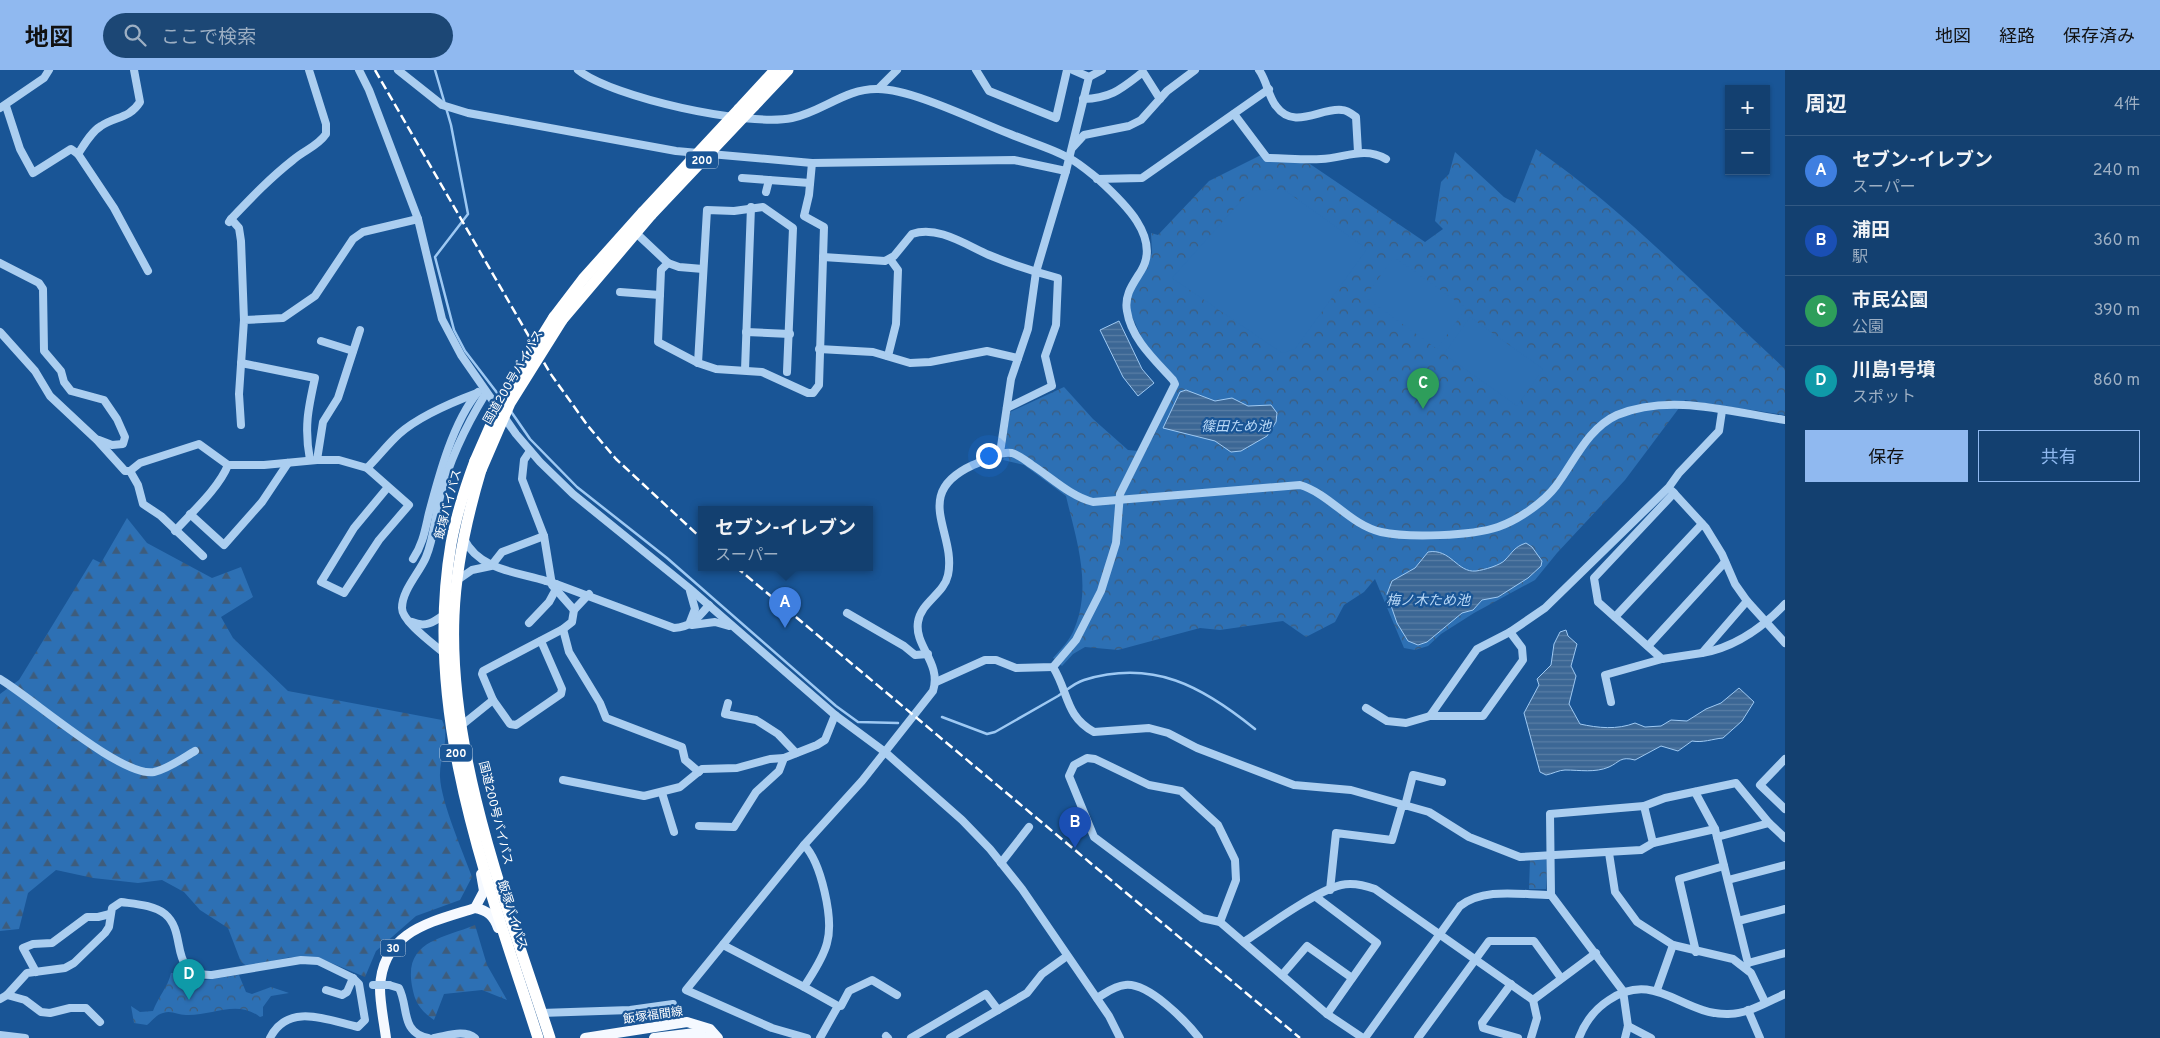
<!DOCTYPE html>
<html lang="ja">
<head>
<meta charset="utf-8">
<style>
	:root { --surface:#134070; --page:#1c4775; --text:#f1f3f6; --muted:#9dafc3; --line:#325983; --accent:#90b9f0 }
	body { margin:0; font-family:Overpass,"Noto Sans JP",sans-serif; background:var(--page); color:var(--text) }
	.controls { position:absolute; right:15px; top:15px; display:grid; overflow:hidden; border-radius:0px; box-shadow:0 1px 4px #0004 }
	.controls button { width:45px; height:45px; display:grid; place-items:center; padding:0; border:0; border-bottom:1px solid var(--line); background:var(--surface); color:var(--text); font:25px sans-serif }
	.you { position:absolute; left:988px; top:385px; width:18px; height:18px; margin:-12px; border:4px solid #fff; border-radius:50%; background:#1a73e8; box-shadow:0 0 0 8px #1a73e833 }
	.badge { display:grid; place-items:center; width:32px; height:32px; border-radius:50%; background:var(--accent); color:#fff; font-size:16px; font-weight:700 }
	.pin { position:absolute; translate:-50% -41px; filter:drop-shadow(0 1px 2px #0008) }
	.pin::after { content:''; position:absolute; top:26px; width:18px; height:15px; background:inherit; clip-path:polygon(0 0,100% 0,50% 100%) }
	.popup { position:absolute; left:698px; top:436px; width:175px; height:65px; box-sizing:border-box; display:grid; place-content:center; border-radius:0px; background:var(--surface); filter:drop-shadow(0 1px 4px #0005); font-size:16px; white-space:nowrap; color:var(--muted) }
	.popup b { font-size:19px; color:var(--text) }
	.popup::after { content:''; position:absolute; left:50%; top:100%; margin-left:-10px; border:10px solid transparent; border-top-color:var(--surface) }
	.list { margin:0; padding:0; list-style:none }
	h2 { display:flex; justify-content:space-between; align-items:center; height:65px; margin:0; padding:0 20px; font-size:21px }
	h2 small { font-size:16px; font-weight:400; color:var(--muted) }
	.list li { display:grid; grid-template-columns:32px 1fr auto; gap:15px; align-items:center; box-sizing:border-box; height:70px; padding:0 20px; border-top:1px solid var(--line) }
	.list b { display:block; font-size:19px; white-space:nowrap }
	.list p { margin:0; font-size:16px; white-space:nowrap; color:var(--muted) }
	.list em { font-size:16px; font-style:normal; color:var(--muted) }
	.actions { display:flex; gap:10px; padding:15px 20px }
	.actions a { flex:1; padding:11px 0; border:1px solid var(--accent); border-radius:0px; text-align:center; font-size:18px; color:var(--accent) }
	.actions .main { background:var(--accent); color:#111 }
	.icon { flex:none; width:28px; height:28px; fill:none; stroke:currentColor; stroke-width:2; stroke-linecap:round; stroke-linejoin:round }
	.map { position:relative; flex:none; width:1785px; height:968px; overflow:hidden }
	header { display:flex; align-items:center; gap:30px; box-sizing:border-box; height:70px; padding:0 25px; background:var(--accent); color:#111 }
	header strong { font-size:24px }
	nav { display:flex; gap:28px; margin-inline-start:auto; font-size:18px }
	.search { width:350px; height:45px; background:var(--page); display:flex; align-items:center; gap:12px; box-sizing:border-box; padding:0 18px; border-radius:28px; color:var(--muted); font-size:19px }
	main { display:flex }
	aside { flex:1; background:var(--surface) }
	.map>svg:first-child { display:block }
	.forest { fill:url(#forest-firs) }
	.park { fill:url(#park-crowns) }
	.garden { fill:#2d70b4 }
	.water { fill:url(#water-rules); stroke:#9ec9f3 }
	.lines { fill:none; stroke-linecap:round; stroke-linejoin:round }
	.stream { stroke:#9ec9f3; stroke-width:2.5 }
	.minor { stroke:#abcef0; stroke-width:8 }
	.major { stroke:#f5f9ff; stroke-width:10 }
	.highway { stroke:#fff; stroke-width:11 }
	.rail { stroke:#fff; stroke-width:2.5; stroke-dasharray:9 4; stroke-linecap:butt }
	.minor-bridge { stroke:#abcef0; stroke-width:8 }
	.highway-bridge { stroke:#fff; stroke-width:11 }
	.labels { text-anchor:middle; stroke-width:4.5; stroke-linejoin:round; paint-order:stroke }
	.shield { fill:#195596; stroke:#bacce0; stroke-width:1 }
	.shield-label { font-size:11px; font-weight:bold; fill:#fff }
	.street-label { font-size:12px; fill:#fff; stroke:#195596 }
	.water-label { font-size:14px; font-style:italic; fill:#b8d8f7; stroke:#195596 }
</style>
</head>
<body>
<header>
<strong>地図</strong>
<div class="search"><svg class="icon" aria-label="search" viewBox="0 0 24 24"><circle cx="10" cy="10" r="6"/><path d="M15 15l6 6"/></svg>ここで検索</div>
<nav><a>地図</a><a>経路</a><a>保存済み</a></nav>
</header>
<main>
<div class="map">
<svg width="1785" height="968" viewBox="0 0 1785 968">
	<defs>
		<pattern id="forest-firs" width="22" height="20" patternUnits="userSpaceOnUse" patternTransform="scale(1.25)"><rect width="22" height="20" fill="#2d70b4"/><path d="M5 1l3.5 6h-7zM16 11l3.5 6h-7z" fill="#3e5c7b"/></pattern>
		<pattern id="park-crowns" width="20" height="18" patternUnits="userSpaceOnUse" patternTransform="scale(1.25)"><rect width="20" height="18" fill="#2d70b4"/><path d="M2 6a3 3 0 1 1 6 0M12 15a3 3 0 1 1 6 0" fill="none" stroke="#3e5c7b"/></pattern>
		<pattern id="water-rules" width="6" height="5" patternUnits="userSpaceOnUse" patternTransform="scale(1.25)"><rect width="6" height="5" fill="#3c6795"/><path d="M0 2.5h6" fill="none" stroke="#597ea5"/></pattern>
	</defs>
	<rect width="100%" height="100%" fill="#195596"/>
	<g class="forest">
		<path d="M127,448L147,473L212,508L241,497L253,527L221,547L233,568L288,621L442,650C451,668 439,687 440,707C441,732 463,782 472,807L460,830L416,846L376,881L365,907L317,887H291L247,896L241,892L228,858L200,840L184,822L162,810L138,813L93,808L56,800L28,823L19,859L0,861V624L19,610L93,489L101,493Z"/>
		<path d="M475,855L487,895L507,930L482,920L444,924L434,950C420,940 415,933 412,916C404,871 441,869 475,855Z"/>
	</g>
	<g class="park">
		<path d="M1536,79C1627,142 1704,224 1785,299V345L1685,330L1625,410L1557,483L1535,510L1474,543L1441,564L1428,576L1415,580L1404,578L1375,509L1364,522L1344,535L1335,552L1306,567L1283,551L1220,560L1200,558L1118,580L1085,577L1073,584L1062,596L1053,588C1061,579 1071,569 1075,557C1092,514 1076,469 1066,426L1024,395L1003,390L1010,342L1064,317L1093,349L1128,380L1138,381L1153,368L1179,313L1146,277L1130,242L1131,225L1152,183L1151,163L1158,165L1209,111L1261,85L1310,94L1425,172L1443,159L1435,151L1441,112L1449,104L1455,82L1504,127L1515,133Z"/>
		<path d="M1530,790H1547L1546,819H1529Z"/>
		<path d="M178,897L205,910L239,905L246,922L252,924L271,917L289,923L271,926L263,937V946L260,947C237,929 212,946 186,945C177,945 172,940 163,943C157,944 152,951 147,955L134,953L131,936L140,942L153,941C158,927 168,917 171,903H176Z"/>
	</g>
	<g class="garden">
		<path d="M1283,119L1367,179L1295,279L1282,283L1172,208L1250,121Z"/>
		<path d="M1394,187L1466,238L1437,279L1365,227Z"/>
		<path d="M1470,247L1543,299L1517,336L1444,284Z"/>
	</g>
	<g class="water">
		<path d="M1119,251L1142,299L1154,313L1138,326L1123,307L1100,260Z"/>
		<path d="M1186,320L1215,331L1232,328L1248,336L1271,335L1277,343L1276,352L1267,366L1241,381L1231,382L1215,371L1163,358L1180,322Z"/>
		<path d="M1526,473L1532,477L1542,491L1541,496L1528,508L1498,527L1482,530L1473,540L1462,543L1427,572L1418,575L1408,571L1397,553L1387,524L1392,511L1415,498L1428,482C1451,478 1457,503 1476,501C1484,500 1501,495 1505,490C1513,482 1514,477 1526,473Z"/>
		<path d="M1566,560L1568,566L1577,574L1571,596L1576,606L1569,634L1580,654C1598,658 1617,660 1635,653L1645,657L1661,656L1671,650L1687,651L1706,639L1721,633L1739,618L1754,632L1742,651L1723,668C1712,669 1703,673 1692,671L1678,681L1661,676L1635,690C1620,686 1620,692 1609,697C1595,703 1580,700 1565,700C1559,700 1552,704 1546,705L1540,702L1524,643L1539,615L1537,609L1551,595L1554,574L1560,562Z"/>
	</g>
	<g class="lines">
		<g class="stream">
			<path d="M435,0L451,55L468,144L435,187L454,260L465,281L501,328"/>
			<path d="M510,340L530,369L577,417L667,488L836,636L858,652L898,653"/>
			<path d="M942,647L987,664L995,662C1016,650 1037,638 1058,626C1066,621 1074,613 1084,610C1153,589 1202,616 1255,659"/>
		</g>
		<g class="minor">
			<path d="M359,0L369,20L418,149L442,249L461,285L516,364L540,392L573,424L689,518L835,645L885,682L962,750L990,779L1022,819L1109,946L1120,968"/>
			<path d="M398,0L442,35L468,43L676,81L812,93L1014,90L1066,101"/>
			<path d="M578,0C613,28 748,57 792,48C822,42 846,18 878,19C912,19 976,51 1010,64C1029,72 1051,78 1069,88C1079,93 1089,102 1098,109C1122,131 1162,167 1141,201C1133,214 1124,225 1127,241C1131,269 1156,291 1173,310L1175,314L1120,424L1116,473L1101,521L1076,570L1053,597L1016,598L996,590H985L936,612"/>
			<path d="M976,0L989,21L1056,48L1067,0"/>
			<path d="M1259,0C1267,11 1268,26 1276,36C1294,61 1321,37 1342,40C1347,40 1352,44 1356,47L1358,82"/>
			<path d="M1089,7L1102,0"/>
			<path d="M879,18L897,0"/>
			<path d="M1083,29C1112,28 1121,19 1143,2L1160,29"/>
			<path d="M6,36L20,79L33,103L71,79L78,84C84,75 91,62 101,56C116,46 129,49 140,32L134,0"/>
			<path d="M0,38L44,8L49,0"/>
			<path d="M1234,44L1267,88C1285,88 1303,90 1321,89C1345,88 1364,76 1386,89"/>
			<path d="M1073,77L1084,65L1129,56L1141,50L1167,21L1195,0"/>
			<path d="M78,84L114,138L148,201"/>
			<path d="M742,108L810,113"/>
			<path d="M1097,109L1142,108L1269,19"/>
			<path d="M766,122L769,110"/>
			<path d="M231,149C251,128 270,108 293,90C304,80 317,77 326,64V54L309,0"/>
			<path d="M229,152L231,149L239,158L241,171L244,250"/>
			<path d="M635,162L668,193L661,200L658,272L698,293L716,299L762,302L808,323H813L819,315L824,157L804,146L809,125L812,93"/>
			<path d="M823,187L885,191L894,186L912,164C938,155 966,175 989,185C1011,194 1035,202 1058,208L1056,255L1045,286L1052,316L1007,338"/>
			<path d="M0,193L39,213L43,219L44,281L61,301L64,312L71,321L104,330L117,349L125,367L123,374L112,375L99,370"/>
			<path d="M668,193L679,197L703,199"/>
			<path d="M620,222L660,225"/>
			<path d="M0,262L35,301L50,326L97,370L125,401H130L138,415L143,434L161,446L203,486"/>
			<path d="M746,262L790,264"/>
			<path d="M321,271L353,281"/>
			<path d="M819,279L873,282L910,293L930,292L987,281L1018,288"/>
			<path d="M888,286L896,254L898,200L890,189"/>
			<path d="M241,293L315,308C308,339 304,358 310,390"/>
			<path d="M698,293L707,140L734,141L763,137L793,158L787,302"/>
			<path d="M745,300L751,137"/>
			<path d="M241,355L239,324L244,250L283,248L315,226L353,169L363,162L418,149"/>
			<path d="M530,381L524,390L522,409L544,466L552,515L574,540"/>
			<path d="M1000,383L1011,309L1028,259L1036,202L1066,101L1089,7L1073,0"/>
			<path d="M317,390L323,352L338,328L360,260"/>
			<path d="M367,398C378,387 388,374 399,364C418,347 453,332 477,323"/>
			<path d="M130,401L140,393L199,374L228,395H264L317,390H339L367,398L409,435L379,470L344,523L321,512L354,458L388,417"/>
			<path d="M1672,421L1706,458L1722,484L1735,514L1747,531L1785,573"/>
			<path d="M1674,423L1594,508L1598,532L1662,589L1702,583L1747,531"/>
			<path d="M190,444L224,475L262,432L288,393"/>
			<path d="M175,461C191,443 219,418 228,395"/>
			<path d="M464,469C479,500 517,502 546,511"/>
			<path d="M413,489C423,474 425,460 429,443C439,405 453,352 478,322"/>
			<path d="M456,511L472,500L491,496L502,482L544,466"/>
			<path d="M556,514L674,558C691,557 698,548 709,535"/>
			<path d="M847,543L904,576L915,585L928,584"/>
			<path d="M1615,547L1702,454"/>
			<path d="M412,552C426,558 434,552 445,544"/>
			<path d="M690,552L695,539L690,521"/>
			<path d="M529,553L549,532L555,521"/>
			<path d="M692,555L715,552L729,556"/>
			<path d="M563,559L569,582L600,633L606,648L682,677L685,690L699,702"/>
			<path d="M1648,576L1725,492"/>
			<path d="M1702,583C1736,577 1762,558 1785,534"/>
			<path d="M445,584C435,575 402,552 402,538C402,520 420,502 426,487C434,468 435,447 440,427C449,391 467,354 486,323"/>
			<path d="M1053,597C1069,623 1065,646 1094,662L1149,658L1168,663L1197,678L1294,715L1351,720L1429,742L1469,767L1520,787L1641,780L1653,773L1715,759L1745,881L1748,893L1745,897"/>
			<path d="M0,609C31,627 122,708 154,702C168,699 183,688 195,681"/>
			<path d="M493,630L482,604L483,601L563,559L572,552L574,540L589,524"/>
			<path d="M1611,632L1605,605L1662,589"/>
			<path d="M728,633L725,644L756,650L778,664L796,683"/>
			<path d="M1366,638L1387,651L1406,653L1430,646L1477,579L1510,562L1545,538L1669,417L1679,403L1719,361L1722,341"/>
			<path d="M1430,646H1483L1523,590L1522,578L1510,562"/>
			<path d="M462,655L493,630L510,654L516,655L561,624L562,619L541,571"/>
			<path d="M1087,688L1095,689L1149,715L1181,721L1218,755L1235,790L1236,810L1220,852L1202,848L1094,767L1069,706L1074,695Z"/>
			<path d="M1785,689L1760,715L1785,739"/>
			<path d="M563,710L644,726L680,717L702,699L737,698L770,689L784,688"/>
			<path d="M1695,722L1715,759"/>
			<path d="M662,723L674,762"/>
			<path d="M1405,736L1413,705L1442,712"/>
			<path d="M1644,736L1653,773"/>
			<path d="M699,756L734,757L756,722L779,701L784,688L817,675L825,670L835,645"/>
			<path d="M1717,767L1769,753L1785,768"/>
			<path d="M804,775C821,792 834,849 827,873C823,889 812,904 804,917L838,936L820,968"/>
			<path d="M1609,783L1615,822L1637,852L1673,875L1733,889L1751,903L1765,932"/>
			<path d="M1001,793L1029,757"/>
			<path d="M1728,810L1785,795"/>
			<path d="M1330,820L1336,763L1392,770L1402,736"/>
			<path d="M1316,827L1377,873L1327,944"/>
			<path d="M1738,851L1785,839"/>
			<path d="M1220,852L1327,944L1363,968"/>
			<path d="M1244,872C1266,857 1316,821 1341,815C1353,812 1364,815 1375,819L1533,930L1537,948L1531,968"/>
			<path d="M723,875L804,917"/>
			<path d="M1696,882L1679,809L1724,796"/>
			<path d="M1748,893L1785,883"/>
			<path d="M36,902L23,878L33,874L52,873L87,847H98L110,844"/>
			<path d="M1282,905L1307,876L1352,908"/>
			<path d="M1511,914L1482,953L1483,958L1518,968"/>
			<path d="M389,915L399,918C409,937 400,962 428,968"/>
			<path d="M326,920L342,925L347,922L353,908"/>
			<path d="M1657,920L1673,875"/>
			<path d="M7,925L25,930L41,942L50,943L70,938H86L100,952"/>
			<path d="M1097,928C1106,923 1114,916 1125,915C1148,912 1186,951 1199,968"/>
			<path d="M0,929L7,925L27,903L65,898L74,893L105,863L109,857L112,838L121,832C135,834 154,835 165,844C189,864 166,906 212,905L301,890L318,891L353,908L359,914L365,950L358,957C327,950 288,932 270,968"/>
			<path d="M1533,930L1596,883"/>
			<path d="M838,936H841L849,921L872,910L897,925"/>
			<path d="M1748,940L1760,968"/>
			<path d="M541,943L630,940L673,934"/>
			<path d="M1628,956L1651,968"/>
			<path d="M0,965L25,968"/>
			<path d="M886,966L888,968"/>
			<path d="M434,968C447,966 464,959 475,968"/>
			<path d="M807,968L772,958L686,920L804,775L862,711L933,621C942,593 914,576 918,552C921,532 944,524 948,505C957,462 910,424 973,395C986,390 998,381 1012,383C1019,385 1026,391 1032,395C1052,408 1070,426 1093,432L1300,415C1330,424 1350,455 1381,462C1408,468 1472,466 1498,457C1518,450 1543,433 1556,416C1574,392 1588,358 1617,345C1670,323 1731,342 1785,350"/>
			<path d="M911,968L986,924L998,940"/>
			<path d="M950,968L1027,923L1042,904L1067,886"/>
			<path d="M1365,968L1460,836C1484,817 1522,825 1551,825"/>
			<path d="M1418,968L1489,871H1534L1561,908"/>
			<path d="M1579,968C1585,952 1595,939 1609,930C1655,899 1682,945 1728,944C1748,944 1767,932 1785,924"/>
			<path d="M1625,968L1628,956L1623,921L1551,825L1550,744L1644,736L1665,728L1736,713L1769,753"/>
		</g>
		<g class="major">
			<path d="M475,838L484,821L481,804"/>
			<path d="M386,968C384,952 380,934 380,918C382,861 431,852 475,838C487,840 494,846 498,858"/>
			<path d="M585,968L687,952L710,959L718,968"/>
			<path d="M654,968L695,963L707,968"/>
		</g>
		<g class="highway">
			<path d="M754,36L788,0"/>
			<path d="M739,39L775,0"/>
			<path d="M554,247L583,209L643,142"/>
			<path d="M562,250L651,145"/>
			<path d="M475,391C465,418 456,446 451,474C422,645 487,809 538,968"/>
			<path d="M481,400C467,447 456,496 454,545C448,686 507,836 550,968"/>
		</g>
		<g class="rail">
			<path d="M375,0L550,303L588,356L616,389L701,468"/>
			<path d="M736,497L1300,968"/>
		</g>
		<g class="minor-bridge">
			<path d="M546,511L556,514"/>
			<path d="M373,915H389"/>
		</g>
		<g class="highway-bridge">
			<path d="M643,142L739,39"/>
			<path d="M651,145L754,36"/>
			<path d="M475,391L500,334L554,247"/>
			<path d="M481,400L510,333L562,250"/>
		</g>
	</g>
	<g class="labels">
		<g class="shield">
			<rect x="686" y="81.5" width="32" height="17" rx="4"/>
			<rect x="440" y="674.5" width="32" height="17" rx="4"/>
			<rect x="380.5" y="869.5" width="25" height="17" rx="4"/>
		</g>
		<g class="shield-label">
			<text x="702" y="94">200</text>
			<text x="456" y="687">200</text>
			<text x="393" y="882">30</text>
		</g>
		<g class="street-label">
			<text transform="translate(513 307) rotate(-60)" y="4">国道200号バイパス</text>
			<text transform="translate(448 434) rotate(-75)" y="4">飯塚バイパス</text>
			<text transform="translate(496 743) rotate(76)" y="4">国道200号バイパス</text>
			<text transform="translate(513 845) rotate(72)" y="4">飯塚バイパス</text>
			<text transform="translate(653 945) rotate(-8)" y="4">飯塚福間線</text>
		</g>
		<g class="water-label">
			<text x="1236" y="361">篠田ため池</text>
			<text x="1428" y="535">梅ノ木ため池</text>
		</g>
	</g>
</svg>
<div class="controls">
<button>+</button>
<button>−</button>
</div>
<div class="you"></div>
<div class="pin badge" style="left:785px;top:558px;background:#3f7fe0">A</div>
<div class="popup"><b>セブン-イレブン</b>スーパー</div>
<div class="pin badge" style="left:1075px;top:778px;background:#1a4fb4">B</div>
<div class="pin badge" style="left:1423px;top:339px;background:#2e9e5b">C</div>
<div class="pin badge" style="left:189px;top:930px;background:#0f9aa8">D</div>
</div>
<aside>
<h2>周辺<small>4件</small></h2>
<ul class="list">
<li><span class="badge" style="background:#3f7fe0">A</span><div><b>セブン-イレブン</b><p>スーパー</p></div><em>240 m</em></li>
<li><span class="badge" style="background:#1a4fb4">B</span><div><b>浦田</b><p>駅</p></div><em>360 m</em></li>
<li><span class="badge" style="background:#2e9e5b">C</span><div><b>市民公園</b><p>公園</p></div><em>390 m</em></li>
<li><span class="badge" style="background:#0f9aa8">D</span><div><b>川島1号墳</b><p>スポット</p></div><em>860 m</em></li>
</ul>
<div class="actions"><a class="main">保存</a><a>共有</a></div>
</aside>
</main>
</body>
</html>
